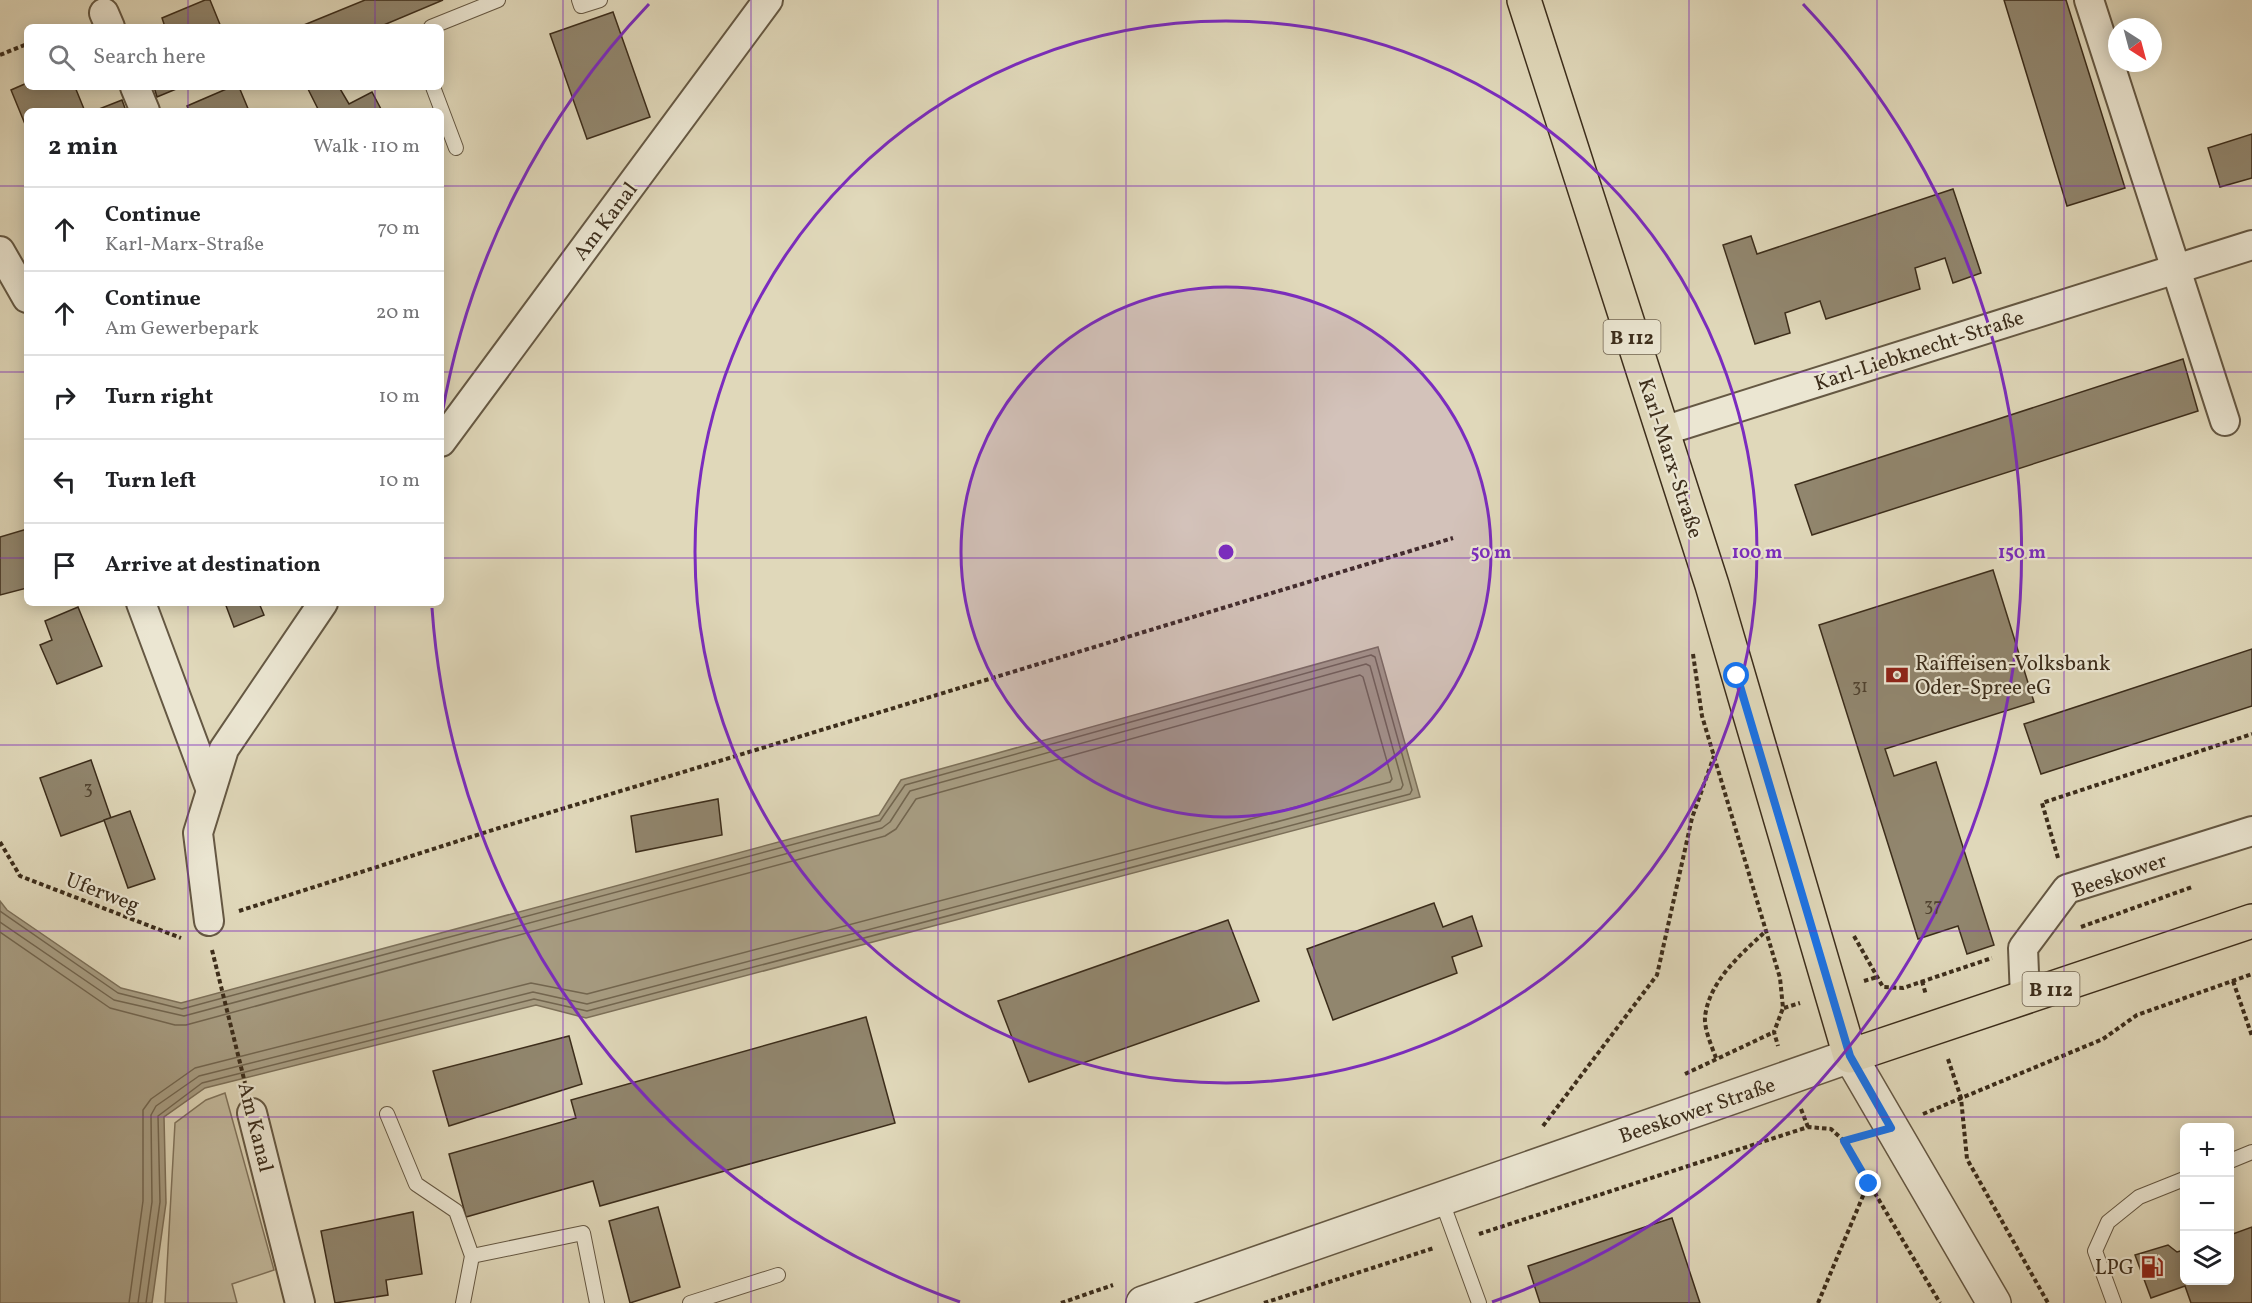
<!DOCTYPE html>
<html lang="en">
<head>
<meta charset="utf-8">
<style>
	:root { --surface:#fff; --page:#f2f2f2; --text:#202124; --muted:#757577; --line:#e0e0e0 }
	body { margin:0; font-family:Vollkorn,serif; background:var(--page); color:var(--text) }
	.controls { position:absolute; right:18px; bottom:18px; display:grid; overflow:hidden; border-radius:9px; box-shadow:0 3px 15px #0003 }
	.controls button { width:54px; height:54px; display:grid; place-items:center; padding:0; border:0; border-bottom:2px solid var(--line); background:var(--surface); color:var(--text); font:30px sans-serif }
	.compass { position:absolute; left:2108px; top:18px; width:54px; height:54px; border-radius:50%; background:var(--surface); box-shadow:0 3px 15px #0003; rotate:144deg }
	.stop { position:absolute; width:18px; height:18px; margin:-14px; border:4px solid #1a73e8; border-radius:50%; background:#fff }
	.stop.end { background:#1a73e8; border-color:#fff; box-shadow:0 2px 6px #0008 }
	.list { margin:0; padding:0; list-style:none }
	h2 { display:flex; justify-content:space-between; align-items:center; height:78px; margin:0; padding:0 24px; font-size:26px }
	h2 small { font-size:20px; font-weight:400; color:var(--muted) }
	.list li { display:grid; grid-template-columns:39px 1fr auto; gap:18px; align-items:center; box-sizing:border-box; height:84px; padding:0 24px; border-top:2px solid var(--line) }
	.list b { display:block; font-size:22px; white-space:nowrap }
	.list p { margin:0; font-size:20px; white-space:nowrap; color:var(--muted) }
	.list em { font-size:20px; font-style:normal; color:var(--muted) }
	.icon { flex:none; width:33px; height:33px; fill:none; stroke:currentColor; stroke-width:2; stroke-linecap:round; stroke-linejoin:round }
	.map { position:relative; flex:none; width:2252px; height:1303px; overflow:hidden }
	.search { position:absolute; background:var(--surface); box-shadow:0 3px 15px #0003; left:24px; top:24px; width:420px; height:66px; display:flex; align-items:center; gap:15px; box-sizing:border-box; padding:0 21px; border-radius:9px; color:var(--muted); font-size:22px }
	.panel { position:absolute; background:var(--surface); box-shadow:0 3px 15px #0003; left:24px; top:108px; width:420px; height:498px; border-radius:9px }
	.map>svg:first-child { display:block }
	.green { fill:#c4bb9f; stroke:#80745d; stroke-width:1.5 }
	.water { fill:#a89e84; stroke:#7d715a; stroke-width:1.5 }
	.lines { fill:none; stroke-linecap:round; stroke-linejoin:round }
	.shore { stroke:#726650; stroke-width:1.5 }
	.building { fill:#91866e; stroke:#3c2d1b; stroke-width:1.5 }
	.service-casing { stroke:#655843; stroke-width:16 }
	.minor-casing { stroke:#655843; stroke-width:32 }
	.tertiary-casing { stroke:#655843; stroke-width:36 }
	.primary-casing { stroke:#3c2d1b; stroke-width:36 }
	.path { stroke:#3c2d1b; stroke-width:4; stroke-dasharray:4.5 3; stroke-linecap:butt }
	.service { stroke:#ebe6d2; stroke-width:14 }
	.minor { stroke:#ebe6d2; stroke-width:28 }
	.tertiary { stroke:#ebe6d2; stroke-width:33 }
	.primary { stroke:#e0d8ba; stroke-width:33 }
	.route { stroke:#1a73e8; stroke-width:8 }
	.grid { fill:none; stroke:#7b2cbf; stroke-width:1.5; stroke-opacity:0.55 }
	.ring { fill:none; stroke:#7b2cbf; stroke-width:3 }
	.labels { text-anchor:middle; stroke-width:4.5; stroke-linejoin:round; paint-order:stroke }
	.number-label { font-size:18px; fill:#514330 }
	.shield { fill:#ebe6d2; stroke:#706452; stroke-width:1.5 }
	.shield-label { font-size:20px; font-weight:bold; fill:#3c2d1b }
	.street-label { font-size:21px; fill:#3c2d1b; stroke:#ebe6d2 }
	.poi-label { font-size:21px; fill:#3c2d1b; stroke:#ebe6d2; text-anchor:start }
	.centre { fill:#7b2cbf; stroke:#ebe6d2; stroke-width:3 }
	.ring-label { font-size:18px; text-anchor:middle; font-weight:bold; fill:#7b2cbf; stroke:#ebe6d2; stroke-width:4.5; stroke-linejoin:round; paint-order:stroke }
</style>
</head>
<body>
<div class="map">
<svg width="2252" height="1303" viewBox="0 0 2252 1303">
	<rect width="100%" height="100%" fill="#e0d8ba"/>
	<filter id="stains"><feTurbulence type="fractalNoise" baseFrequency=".00333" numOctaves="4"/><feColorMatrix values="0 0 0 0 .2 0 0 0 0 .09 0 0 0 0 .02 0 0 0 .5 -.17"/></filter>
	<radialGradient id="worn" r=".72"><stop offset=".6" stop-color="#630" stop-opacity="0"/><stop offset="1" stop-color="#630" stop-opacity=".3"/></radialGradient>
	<path class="green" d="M225,1093L274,1270L232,1284L237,1303H165L175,1123L206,1100Z"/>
	<path class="water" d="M1378,647L1420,797L586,1018L536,1005L205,1088L164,1117L166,1203L152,1303H0V901L7,910L121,988L181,1003L879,815L901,780Z"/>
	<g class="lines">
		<g class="shore">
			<path d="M0,911L118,993L182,1009L880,821L905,785L1371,655L1375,657L1412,790L1410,794L587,1011L534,999L202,1083L158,1116L160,1202L146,1303"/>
			<path d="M0,922L114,1000L184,1016L882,828L890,822L910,791L1366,664L1370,666L1403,785L1401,789L587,1004L533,992L199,1076L156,1106L151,1115L152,1202L138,1303"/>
			<path d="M0,932L110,1008L175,1025H186L885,836L896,829L916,799L1360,675L1363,677L1392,779L1390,782L587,994L531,983L195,1068L151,1099L143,1110V1201L129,1303"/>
		</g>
	</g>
	<g class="building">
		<path d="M205,0H210L221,27H165L162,18Z"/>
		<path d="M365,0H443L379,27H299Z"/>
		<path d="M2004,0H2066L2125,188L2067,206Z"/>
		<path d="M613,12L650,117L587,139L550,34Z"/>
		<path d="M27,83V87H75L84,109L27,111V129L11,90Z"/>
		<path d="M154,87H181L157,97Z"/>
		<path d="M231,87H239L249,111H189L187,106Z"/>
		<path d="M307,87H339L349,104L372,92L382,111H319Z"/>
		<path d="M122,100L126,111H94Z"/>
		<path d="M2252,134V178L2220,187L2208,148Z"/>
		<path d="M1953,189L1981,273L1953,283L1945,258L1915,268L1920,289L1826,319L1820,301L1785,313L1790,333L1755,344L1723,245L1751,236L1757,254Z"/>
		<path d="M2183,359L2198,411L1812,535L1795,485Z"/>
		<path d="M27,529V588L0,595V537Z"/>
		<path d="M1993,570L2034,702L1885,749L1894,776L1936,762L1994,945L1967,954L1958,926L1918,939L1819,625Z"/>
		<path d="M225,603H259L264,615L234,627Z"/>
		<path d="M78,607L102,666L57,684L40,645L52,640L45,621Z"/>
		<path d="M2252,649V706L2041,774L2024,724Z"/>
		<path d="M91,760L111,818L61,836L40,778Z"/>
		<path d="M718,799L722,835L636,852L631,816Z"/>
		<path d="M130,811L155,879L128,888L104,820Z"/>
		<path d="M1434,903L1443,927L1472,916L1482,946L1452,957L1457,973L1333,1020L1307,949Z"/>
		<path d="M1228,920L1259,1001L1029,1082L998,1001Z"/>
		<path d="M866,1017L895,1123L600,1206L593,1181L466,1217L449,1154L576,1118L571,1100Z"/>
		<path d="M569,1036L582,1084L449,1126L433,1071Z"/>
		<path d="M658,1207L680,1287L630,1303L609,1221Z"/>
		<path d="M413,1212L422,1274L386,1280L388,1295L335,1303L321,1231Z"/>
		<path d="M1672,1218L1700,1303H1540L1528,1266Z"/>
		<path d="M2252,1227V1303H2191L2185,1286L2151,1298L2135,1255L2168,1245L2177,1252L2184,1250V1280H2230V1235Z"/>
	</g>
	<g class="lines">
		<g class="service-casing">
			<g id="service">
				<path d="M579,0L581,6L600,0"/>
				<path d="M431,27L498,0"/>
				<path d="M433,87L456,148"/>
				<path d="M387,1114L416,1184L456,1211L472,1256L463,1303"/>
				<path d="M2230,1161L2252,1152"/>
				<path d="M1441,1199L1479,1303"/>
				<path d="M472,1256L583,1233L597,1303"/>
				<path d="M690,1303L778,1275"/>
				<path d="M2114,1303L2095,1251L2108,1222L2139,1197L2184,1179"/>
			</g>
		</g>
		<g class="minor-casing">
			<g id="minor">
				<path d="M2089,0L2225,421"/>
				<path d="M104,13L110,27"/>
				<path d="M135,87L145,111"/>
				<path d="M0,251L27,298"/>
				<path d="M1663,431L2252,245"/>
				<path d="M441,442L768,0"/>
				<path d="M141,603L210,788"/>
				<path d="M209,921L198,833L224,749L323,603"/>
				<path d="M2025,998L2023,948L2067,889L2252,831"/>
				<path d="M252,1113L300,1303"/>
			</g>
		</g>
		<g class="tertiary-casing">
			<path id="tertiary" d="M1143,1303L1850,1056L1994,1303"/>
		</g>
		<g class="primary-casing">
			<path id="primary" d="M1524,0L1712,585L1850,1056L2252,921"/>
		</g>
		<g class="path">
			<path d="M0,55L27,44"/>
			<path d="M1693,654L1702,716L1780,978L1783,1008L1774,1032L1778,1046"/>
			<path d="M0,842L20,876L181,938"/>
			<path d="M2058,858L2042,803L2252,734"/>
			<path d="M239,911L499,828L1453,538"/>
			<path d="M2081,927L2192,887"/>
			<path d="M1854,936L1883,987L1903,988L1992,958"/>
			<path d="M212,950L245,1083"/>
			<path d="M1864,981L1877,977"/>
			<path d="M1922,981L1926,995"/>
			<path d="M2233,981L2252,1036"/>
			<path d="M1784,1008L1800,1003"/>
			<path d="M1716,1058C1712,1047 1704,1029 1705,1017C1709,981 1741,954 1766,931"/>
			<path d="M1948,1059L1961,1098L1967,1159L2048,1303"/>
			<path d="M1685,1074L1774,1032"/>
			<path d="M1801,1109L1808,1127"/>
			<path d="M1923,1114L2103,1039L2137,1015L2252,974"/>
			<path d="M1543,1126L1657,975L1692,818L1714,756"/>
			<path d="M1844,1141L1940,1303"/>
			<path d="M1479,1234L1808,1127L1831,1129L1844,1141L1857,1138"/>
			<path d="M1061,1303L1113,1285"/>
			<path d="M1264,1303L1434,1248"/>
			<path d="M1818,1303L1868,1184"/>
		</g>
		<use href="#service" class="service"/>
		<use href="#minor" class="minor"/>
		<use href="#tertiary" class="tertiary"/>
		<use href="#primary" class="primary"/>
	</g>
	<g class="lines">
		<path class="route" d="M1737,676L1850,1056L1891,1128L1844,1141L1869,1184"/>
	</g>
	<path class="grid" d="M188,0V27M375,0V27M563,0V1303M751,0V1303M938,0V1303M1126,0V1303M1314,0V1303M1501,0V1303M1689,0V1303M1877,0V1303M2064,0V1303M188,87V111M375,87V111M0,186H27M441,186H2252M0,372H27M441,372H2252M0,558H27M441,558H2252M188,603V1303M375,603V1303M0,745H2252M0,931H2252M0,1117H2252"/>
	<circle cx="1226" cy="552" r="265" fill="#7b2cbf" fill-opacity=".12"/>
	<g class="ring">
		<circle cx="1226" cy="552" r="265"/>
		<circle cx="1226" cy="552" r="531"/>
		<path d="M960 1302A796 796 0 0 1 432 608M442 414A796 796 0 0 1 649 4M1803 4A796 796 0 0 1 1492 1302"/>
	</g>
	<defs>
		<g id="bank-bare" transform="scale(1.8)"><path d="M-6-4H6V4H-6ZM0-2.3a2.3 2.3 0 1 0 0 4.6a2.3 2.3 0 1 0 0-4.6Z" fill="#8f2418" stroke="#ebe6d2" stroke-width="2.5" paint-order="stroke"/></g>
		<g id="fuel-bare" transform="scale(1.8)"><path d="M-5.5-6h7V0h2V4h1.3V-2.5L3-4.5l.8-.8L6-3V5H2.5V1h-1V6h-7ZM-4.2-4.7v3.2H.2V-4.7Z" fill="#8f2418" stroke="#ebe6d2" stroke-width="2.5" paint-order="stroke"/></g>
	</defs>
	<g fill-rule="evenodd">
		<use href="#bank-bare" x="1897" y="675"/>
		<use href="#fuel-bare" x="2152" y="1267"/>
	</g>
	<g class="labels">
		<g class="number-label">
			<text x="1860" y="692">31</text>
			<text x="88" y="794">3</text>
			<text x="1933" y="911">37</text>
		</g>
		<g class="shield">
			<rect x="1603.5" y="320" width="57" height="34" rx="4.5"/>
			<rect x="2022.5" y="972" width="57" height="34" rx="4.5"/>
		</g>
		<g class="shield-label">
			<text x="1632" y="344">B 112</text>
			<text x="2051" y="996">B 112</text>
		</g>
		<g class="street-label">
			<text transform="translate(605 221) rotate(-53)" y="7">Am Kanal</text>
			<text transform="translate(1919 350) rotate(-18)" y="7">Karl-Liebknecht-Straße</text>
			<text transform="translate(1671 458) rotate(72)" y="7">Karl-Marx-Straße</text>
			<text transform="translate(2119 875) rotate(-19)" y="7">Beeskower</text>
			<text transform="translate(103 892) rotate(21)" y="7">Uferweg</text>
			<text transform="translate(1697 1110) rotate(-19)" y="7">Beeskower Straße</text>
			<text transform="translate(256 1127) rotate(76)" y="7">Am Kanal</text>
		</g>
		<g class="poi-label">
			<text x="1915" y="670">Raiffeisen-Volksbank<tspan x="1915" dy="24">Oder-Spree eG</tspan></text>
			<text x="2134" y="1274" text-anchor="end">LPG</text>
		</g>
	</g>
	<circle cx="1226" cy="552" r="9" class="centre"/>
	<g class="ring-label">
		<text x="1491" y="558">50 m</text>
		<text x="1757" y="558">100 m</text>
		<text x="2022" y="558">150 m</text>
	</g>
	<rect width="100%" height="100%" filter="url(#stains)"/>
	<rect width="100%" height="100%" fill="url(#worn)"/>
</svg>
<div class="controls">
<button>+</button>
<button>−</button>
<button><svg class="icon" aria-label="layers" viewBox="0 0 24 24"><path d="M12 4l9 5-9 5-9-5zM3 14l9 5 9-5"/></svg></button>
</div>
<svg class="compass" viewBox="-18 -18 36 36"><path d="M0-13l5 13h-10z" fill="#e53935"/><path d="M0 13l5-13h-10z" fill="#757577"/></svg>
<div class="stop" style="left:1737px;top:676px"></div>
<div class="stop end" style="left:1869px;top:1184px"></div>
<div class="search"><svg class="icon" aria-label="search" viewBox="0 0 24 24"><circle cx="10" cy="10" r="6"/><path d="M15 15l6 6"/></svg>Search here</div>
<section class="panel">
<h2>2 min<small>Walk · 110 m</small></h2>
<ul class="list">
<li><svg class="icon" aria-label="ahead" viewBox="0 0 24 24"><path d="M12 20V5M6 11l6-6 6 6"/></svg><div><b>Continue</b><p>Karl-Marx-Straße</p></div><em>70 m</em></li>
<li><svg class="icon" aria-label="ahead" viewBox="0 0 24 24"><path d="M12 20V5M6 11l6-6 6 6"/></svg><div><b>Continue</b><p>Am Gewerbepark</p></div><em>20 m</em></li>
<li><svg class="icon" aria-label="right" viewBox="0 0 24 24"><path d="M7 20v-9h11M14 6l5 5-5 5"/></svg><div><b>Turn right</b></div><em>10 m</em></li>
<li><svg class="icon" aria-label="left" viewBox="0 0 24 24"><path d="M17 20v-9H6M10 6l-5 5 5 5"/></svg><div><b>Turn left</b></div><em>10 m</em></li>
<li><svg class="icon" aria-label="arrive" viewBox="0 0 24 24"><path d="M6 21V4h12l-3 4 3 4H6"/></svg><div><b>Arrive at destination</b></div></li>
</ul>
</section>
</div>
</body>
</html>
